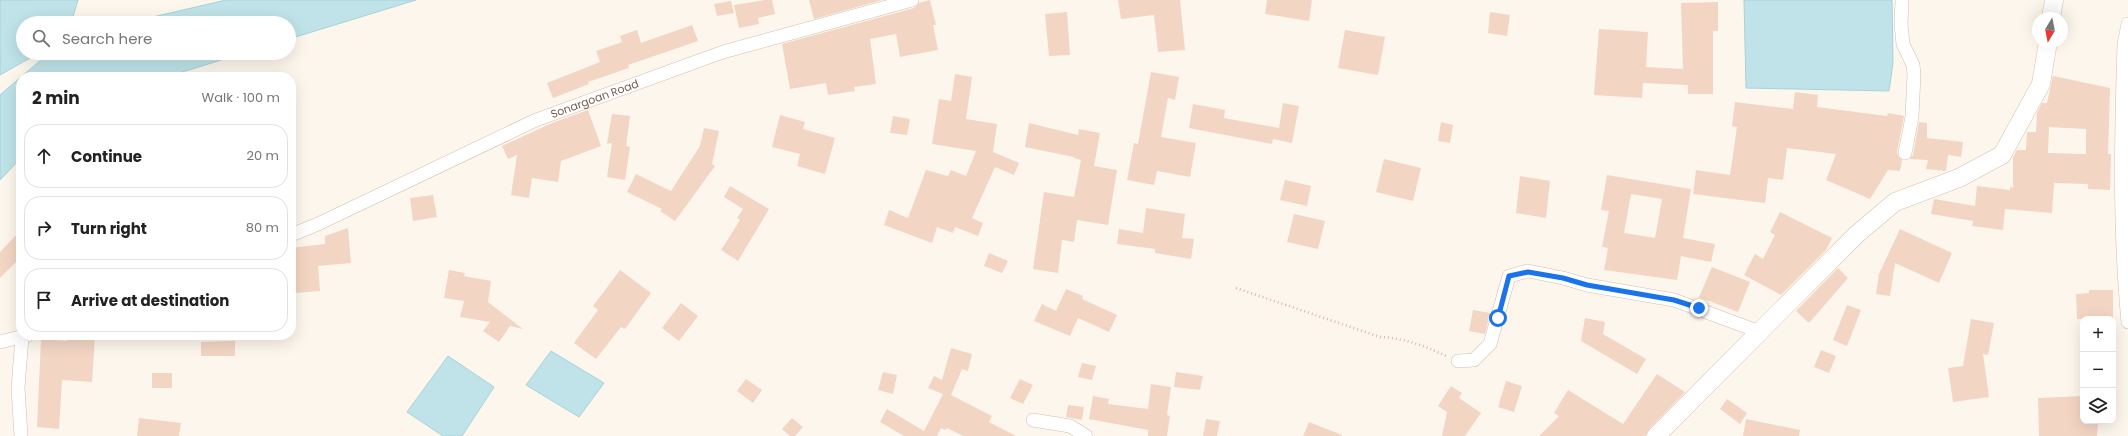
<!DOCTYPE html>
<html lang="en">
<head>
<meta charset="utf-8">
<style>
	:root { --surface:#fff; --page:#f2f2f2; --text:#222; --muted:#767676; --line:#e0e0e0 }
	body { margin:0; font-family:Poppins,sans-serif; background:var(--page); color:var(--text) }
	.controls { position:absolute; right:12px; bottom:12px; display:grid; overflow:hidden; border-radius:8px; box-shadow:0 4px 16px #0002 }
	.controls button { width:36px; height:36px; display:grid; place-items:center; padding:0; border:0; border-bottom:1px solid var(--line); background:var(--surface); color:var(--text); font:20px sans-serif }
	.compass { position:absolute; left:2032px; top:12px; width:36px; height:36px; border-radius:50%; background:var(--surface); box-shadow:0 4px 16px #0002; rotate:190deg }
	.stop { position:absolute; width:12px; height:12px; margin:-9px; border:3px solid #1a73e8; border-radius:50%; background:#fff }
	.stop.end { background:#1a73e8; border-color:#fff; box-shadow:0 1px 4px #0008 }
	.list { margin:0; padding:0; list-style:none }
	h2 { display:flex; justify-content:space-between; align-items:center; height:52px; margin:0; padding:0 16px; font-size:17px }
	h2 small { font-size:13px; font-weight:400; color:var(--muted) }
	.list li { display:grid; grid-template-columns:26px 1fr auto; gap:12px; align-items:center; box-sizing:border-box; height:64px; margin:0 8px 8px; padding:0 8px; border:1px solid var(--line); border-radius:16px }
	.list b { display:block; font-size:15px; white-space:nowrap }
	.list em { font-size:13px; font-style:normal; color:var(--muted) }
	.icon { flex:none; width:22px; height:22px; fill:none; stroke:currentColor; stroke-width:2; stroke-linecap:round; stroke-linejoin:round }
	.map { position:relative; flex:none; width:2128px; height:436px; overflow:hidden }
	.search { position:absolute; background:var(--surface); box-shadow:0 4px 16px #0002; left:16px; top:16px; width:280px; height:44px; display:flex; align-items:center; gap:10px; box-sizing:border-box; padding:0 14px; border-radius:22px; color:var(--muted); font-size:15px }
	.panel { position:absolute; background:var(--surface); box-shadow:0 4px 16px #0002; left:16px; top:72px; width:280px; height:268px; border-radius:16px }
	.map>svg:first-child { display:block }
	.water { fill:#bfe3e8; stroke:#a5d3da }
	.building { fill:#f3d5c3; fill-rule:evenodd }
	.lines { fill:none; stroke-linecap:round; stroke-linejoin:round }
	.street-casing { stroke:#d1beb0; stroke-width:14 }
	.secondary-casing { stroke:#d6c0b0; stroke-width:19 }
	.path { stroke:#d9b8a5; stroke-width:2.5; stroke-dasharray:1 3; stroke-linecap:butt }
	.street { stroke:#fff; stroke-width:13 }
	.secondary { stroke:#fff; stroke-width:18 }
	.route { stroke:#1a73e8; stroke-width:5 }
	.labels { text-anchor:middle; stroke-width:3; stroke-linejoin:round; paint-order:stroke }
	.street-label { font-size:11px; fill:#7a5c4d; stroke:#fffaf3 }
</style>
</head>
<body>
<div class="map">
<svg width="2128" height="436" viewBox="0 0 2128 436">
	<rect width="100%" height="100%" fill="#fdf6ec"/>
	<g class="water">
		<path d="M0,0H78L71,23H23V53H39L0,75Z"/>
		<path d="M226,0H416L289,39V23H127Z"/>
		<path d="M1744,0H1892L1893,63L1889,91L1746,88Z"/>
		<path d="M49,53H244L166,77H21V158L0,180V95Z"/>
		<path d="M551,351L604,383L579,417L526,385Z"/>
		<path d="M448,356L494,387L462,436H443L407,412Z"/>
	</g>
	<g class="building">
		<path d="M765,0H772L775,14L758,18L759,24L739,28L734,5Z"/>
		<path d="M809,0H882L814,19Z"/>
		<path d="M930,0L936,25H933L938,50L900,57L896,34L870,39L876,84L854,87L855,91L828,95L826,83L790,89L782,44L914,8L919,3Z"/>
		<path d="M1118,0H1180L1185,50L1158,52L1154,15L1121,19Z"/>
		<path d="M1267,0H1312L1309,21L1265,14Z"/>
		<path d="M731,1L734,13L717,16L714,4Z"/>
		<path d="M1718,2V31H1713V94H1688V85L1643,83L1642,98L1594,95L1599,29L1648,32L1646,67L1683,69L1681,3Z"/>
		<path d="M1067,12L1070,55L1049,56L1045,14Z"/>
		<path d="M1490,12L1510,15L1507,36L1488,33Z"/>
		<path d="M692,25L698,41L628,65L629,68L588,82L589,84L553,98L547,83L600,62L596,51L622,42L620,36L637,30L641,43Z"/>
		<path d="M1345,30L1385,37L1378,75L1338,68Z"/>
		<path d="M1151,72L1179,77L1175,100L1168,98L1161,137L1196,143L1190,177L1157,171L1154,185L1127,180L1134,143L1138,144Z"/>
		<path d="M955,74L972,77L966,119L997,124L993,152L1019,163L1014,175L995,167L972,218L983,223L978,236L955,227L953,233L937,227L932,243L884,225L889,210L908,218L926,170L948,176L951,170L966,176L976,151L932,144L939,99L951,101Z"/>
		<path d="M2053,76L2110,88L2108,154H2111L2110,190L2088,189V184L2054,183L2052,213L2005,209L2003,230L1972,226L1973,221L1931,214L1934,199L1975,206L1977,186L2010,190V187L2013,188V157L2017,150H2026L2027,132H2036L2037,113L2042,103H2047ZM2049,127L2086,129V154L2048,153Z"/>
		<path d="M1795,92L1818,95L1817,107L1887,116L1888,113L1904,116L1897,152L1898,156L1902,160L1900,171L1888,170L1870,199L1826,180L1836,154L1787,148L1783,180L1768,178L1765,203L1693,194L1696,170L1730,175L1737,127L1732,126L1735,102L1793,109Z"/>
		<path d="M1283,103L1299,106L1292,143L1273,139L1272,144L1189,128L1193,104L1225,110L1224,118L1279,128Z"/>
		<path d="M588,110L601,146L561,161L558,182L532,178L529,198L511,195L517,155L508,159L502,146L552,123Z"/>
		<path d="M612,114L630,116L626,146L630,147L625,180L607,177L612,143L607,144Z"/>
		<path d="M780,115L805,122L803,129L835,138L825,174L797,166L800,154L772,147Z"/>
		<path d="M893,116L910,119L907,135L890,133Z"/>
		<path d="M1441,122L1453,125L1450,143L1438,141Z"/>
		<path d="M1919,122L1927,123V138L1963,142L1961,157L1948,155L1946,171L1926,169L1928,160L1909,159L1913,155Z"/>
		<path d="M1029,123L1078,135L1079,129L1100,133L1094,166L1117,170L1108,225L1077,220L1074,242L1062,240L1058,273L1033,269L1044,192L1074,197L1081,160L1074,158V157L1025,147Z"/>
		<path d="M704,128L719,131L712,164L715,166L675,221L660,211L662,209L627,192L636,174L671,191L700,146Z"/>
		<path d="M1384,159L1421,168L1413,201L1376,192Z"/>
		<path d="M1607,175L1691,189L1683,238L1715,244L1711,262L1681,256L1677,280L1604,270L1608,248L1602,247L1609,211L1601,210ZM1631,194L1662,199L1655,238L1624,233Z"/>
		<path d="M1520,176L1550,181L1546,218L1516,213Z"/>
		<path d="M1285,180L1311,186L1307,206L1280,200Z"/>
		<path d="M730,186L769,209L738,261L721,250L740,220L737,218L743,209L724,197Z"/>
		<path d="M433,195L437,217L413,221L410,198Z"/>
		<path d="M1146,208L1185,214L1182,238L1194,239L1191,259L1155,253V249L1117,244L1119,229L1143,233Z"/>
		<path d="M1780,212L1832,238L1826,250L1781,295L1744,275L1755,254L1763,259L1775,235L1770,232Z"/>
		<path d="M1294,214L1325,221L1318,249L1287,242Z"/>
		<path d="M348,228L351,263L318,266L320,291L295,293L291,248L325,244V236Z"/>
		<path d="M1900,229L1952,253L1939,283L1895,263L1890,296L1876,294L1879,274Z"/>
		<path d="M21,230V257L0,278V252Z"/>
		<path d="M989,253L1008,261L1002,273L984,266Z"/>
		<path d="M1712,267L1750,282L1738,312L1699,297Z"/>
		<path d="M1838,268L1848,278L1809,323L1796,311Z"/>
		<path d="M449,270L465,273L464,276L491,281L488,302L523,329L510,326L499,342L483,331L490,322L460,317L464,301L444,298Z"/>
		<path d="M620,270L651,293L625,329L621,327L596,359L574,343L598,310L593,306Z"/>
		<path d="M1066,289L1083,296L1082,299L1117,315L1109,332L1078,318L1070,336L1034,321L1042,304L1056,311Z"/>
		<path d="M2089,290H2113V319H2077L2076,294L2089,293Z"/>
		<path d="M681,303L698,316L679,341L662,328Z"/>
		<path d="M1847,305L1861,310L1847,346L1833,340Z"/>
		<path d="M1473,310L1490,313L1485,334L1469,331Z"/>
		<path d="M1585,318L1605,322L1603,334L1646,359L1637,374L1581,341Z"/>
		<path d="M1971,319L1994,323L1988,355L1983,354L1989,397L1953,402L1948,368L1963,366Z"/>
		<path d="M67,335H95L92,382L62,380L59,429L37,427L41,339L67,341Z"/>
		<path d="M235,341V356H201V342Z"/>
		<path d="M951,348L972,354L968,371L962,369L951,395L992,416L989,422L1016,436H963L947,428L946,430L941,428L937,436H904L880,422L887,409L924,431L943,394L928,388L934,376L942,380Z"/>
		<path d="M1821,350L1836,356L1829,373L1814,367Z"/>
		<path d="M1082,363L1096,366L1092,380L1078,377Z"/>
		<path d="M883,372L897,375L893,394L878,390Z"/>
		<path d="M1176,372L1203,376L1200,390L1174,387Z"/>
		<rect x="152" y="373" width="20" height="15"/>
		<path d="M1657,374L1685,392L1649,429L1646,436H1539L1559,416L1554,413L1568,390L1623,424Z"/>
		<path d="M746,379L762,390L753,403L737,391Z"/>
		<path d="M1020,379L1033,385L1023,404L1010,398Z"/>
		<path d="M1506,381L1522,386L1514,412L1498,407Z"/>
		<path d="M1151,384L1171,387L1167,415L1170,416L1167,436H1148V430L1089,419L1093,396L1109,399L1108,404L1148,409Z"/>
		<path d="M1451,386L1462,393L1459,398L1481,413L1465,436H1442L1447,412L1438,406Z"/>
		<path d="M2083,396V421L2098,422L2097,436H2039L2038,398Z"/>
		<path d="M1727,399L1747,413L1740,424L1720,409Z"/>
		<path d="M1068,405L1084,407L1082,420L1066,417Z"/>
		<path d="M139,418L181,423L179,436H137Z"/>
		<path d="M792,418L803,427L795,436H790L782,429Z"/>
		<path d="M1206,419L1220,421L1217,436H1203Z"/>
		<path d="M1746,419L1800,430L1799,436H1743Z"/>
		<path d="M1309,422L1342,435V436H1303Z"/>
	</g>
	<g class="lines">
		<g class="street-casing">
			<g id="street">
				<path d="M1902,0L1901,24L1903,44L1913,65L1914,74L1912,117L1905,153"/>
				<path d="M2128,24L2124,44C2121,137 2119,229 2128,322"/>
				<path id="s1" d="M291,235L318,224L536,120L723,52L912,0"/>
				<path d="M0,342L28,335"/>
				<path d="M1458,361L1474,360L1490,344L1509,276L1528,271L1563,278L1587,285L1674,300L1760,332"/>
				<path d="M1033,420L1070,426L1086,436"/>
				<path d="M21,436L18,388L22,337"/>
			</g>
		</g>
		<g class="secondary-casing">
			<g id="secondary">
				<path d="M2051,18L2054,0"/>
				<path d="M1656,436L1856,235L1895,202L1959,178L2002,155L2041,84L2048,42"/>
			</g>
		</g>
		<path class="path" d="M1236,288L1380,337C1404,338 1425,346 1446,356"/>
		<use href="#street" class="street"/>
		<use href="#secondary" class="secondary"/>
	</g>
	<g class="lines">
		<path class="route" d="M1498,318L1509,276L1528,272L1563,278L1587,285L1674,300L1699,308"/>
	</g>
	<g class="labels">
		<g class="street-label">
			<text dy="4" stroke="none"><textPath href="#s1" startOffset="333">Sonargoan Road</textPath></text>
		</g>
	</g>
</svg>
<div class="controls">
<button>+</button>
<button>−</button>
<button><svg class="icon" aria-label="layers" viewBox="0 0 24 24"><path d="M12 4l9 5-9 5-9-5zM3 14l9 5 9-5"/></svg></button>
</div>
<svg class="compass" viewBox="-18 -18 36 36"><path d="M0-13l5 13h-10z" fill="#e53935"/><path d="M0 13l5-13h-10z" fill="#767676"/></svg>
<div class="stop" style="left:1498px;top:318px"></div>
<div class="stop end" style="left:1699px;top:308px"></div>
<div class="search"><svg class="icon" aria-label="search" viewBox="0 0 24 24"><circle cx="10" cy="10" r="6"/><path d="M15 15l6 6"/></svg>Search here</div>
<section class="panel">
<h2>2 min<small>Walk · 100 m</small></h2>
<ul class="list">
<li><svg class="icon" aria-label="ahead" viewBox="0 0 24 24"><path d="M12 20V5M6 11l6-6 6 6"/></svg><div><b>Continue</b></div><em>20 m</em></li>
<li><svg class="icon" aria-label="right" viewBox="0 0 24 24"><path d="M7 20v-9h11M14 6l5 5-5 5"/></svg><div><b>Turn right</b></div><em>80 m</em></li>
<li><svg class="icon" aria-label="arrive" viewBox="0 0 24 24"><path d="M6 21V4h12l-3 4 3 4H6"/></svg><div><b>Arrive at destination</b></div></li>
</ul>
</section>
</div>
</body>
</html>
